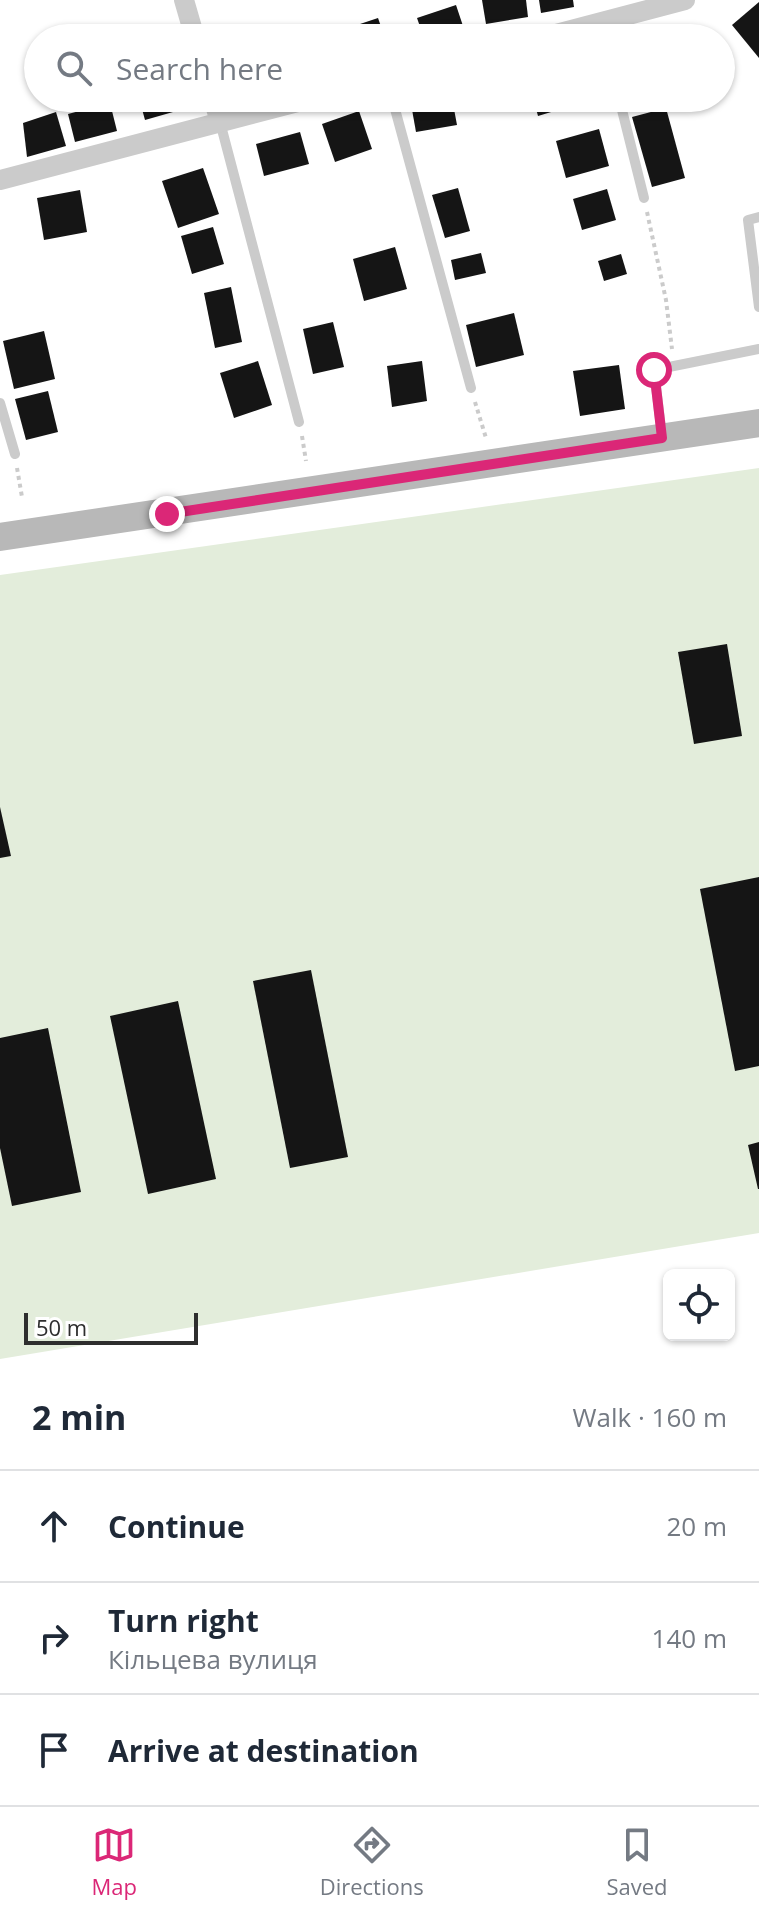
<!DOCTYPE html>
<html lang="en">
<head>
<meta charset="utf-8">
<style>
	:root { --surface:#fff; --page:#f6f6f7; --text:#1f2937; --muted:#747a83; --line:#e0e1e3; --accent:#db2777 }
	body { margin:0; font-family:"Open Sans",sans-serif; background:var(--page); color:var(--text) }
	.controls { position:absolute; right:24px; bottom:24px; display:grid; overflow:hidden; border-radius:12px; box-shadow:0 2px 6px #0004 }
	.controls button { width:72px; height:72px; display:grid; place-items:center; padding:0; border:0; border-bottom:2px solid var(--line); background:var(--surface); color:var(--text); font:40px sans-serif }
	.scale { position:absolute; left:24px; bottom:20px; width:174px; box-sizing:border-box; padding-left:8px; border:4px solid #2e2e2e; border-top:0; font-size:22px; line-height:28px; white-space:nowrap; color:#2e2e2e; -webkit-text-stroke:6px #fff; paint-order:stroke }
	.stop { position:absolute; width:24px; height:24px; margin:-18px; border:6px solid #db2777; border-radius:50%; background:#fff }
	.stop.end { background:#db2777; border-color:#fff; box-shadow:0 2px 8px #0008 }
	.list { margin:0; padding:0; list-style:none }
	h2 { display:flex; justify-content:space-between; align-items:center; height:104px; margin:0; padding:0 32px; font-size:34px }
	h2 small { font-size:26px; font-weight:400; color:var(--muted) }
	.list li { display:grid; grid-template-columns:52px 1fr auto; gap:24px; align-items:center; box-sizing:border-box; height:112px; padding:0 32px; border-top:2px solid var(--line) }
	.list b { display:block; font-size:30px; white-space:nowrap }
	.list p { margin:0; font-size:26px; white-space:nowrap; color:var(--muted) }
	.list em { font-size:26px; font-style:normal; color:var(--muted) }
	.icon { flex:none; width:44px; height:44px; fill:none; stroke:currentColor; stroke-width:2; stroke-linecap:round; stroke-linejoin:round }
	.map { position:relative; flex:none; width:759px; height:1365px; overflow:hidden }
	.search { position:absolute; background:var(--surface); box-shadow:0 2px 6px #0004; left:24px; right:24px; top:24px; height:88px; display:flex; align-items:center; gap:20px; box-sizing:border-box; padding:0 28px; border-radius:44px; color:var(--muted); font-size:30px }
	.sheet { height:440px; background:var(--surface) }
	nav { display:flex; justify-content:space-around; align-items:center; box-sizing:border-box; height:112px; border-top:2px solid var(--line); background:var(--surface); font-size:22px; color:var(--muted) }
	nav a { display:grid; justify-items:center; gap:4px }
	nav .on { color:var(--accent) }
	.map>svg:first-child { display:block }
	.green { fill:#e3eddb }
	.building { fill:#151515 }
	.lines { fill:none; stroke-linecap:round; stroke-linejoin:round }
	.path { stroke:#cbcbcb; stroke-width:4; stroke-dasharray:4 4; stroke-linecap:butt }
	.lane { stroke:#cbcbcb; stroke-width:10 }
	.street { stroke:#cbcbcb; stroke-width:20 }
	.secondary { stroke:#b8b8b8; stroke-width:28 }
	.route { stroke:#db2777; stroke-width:10 }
</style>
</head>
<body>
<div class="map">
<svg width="759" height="1365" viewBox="0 0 759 1365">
	<rect width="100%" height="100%" fill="#fff"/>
	<path class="green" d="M759,468V1233L0,1359V575Z"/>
	<g class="building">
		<path d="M482,0H526L528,17L486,24Z"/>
		<path d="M539,0H573L574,7L541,13Z"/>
		<path d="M759,2V58L732,25Z"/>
		<path d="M456,5L467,38H424L417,18Z"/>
		<path d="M378,18L385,38H348L345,29Z"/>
		<path d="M139,98H185L187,108L145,120Z"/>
		<path d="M452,98L457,125L416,132L411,104Z"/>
		<path d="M533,98H583L584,102L538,116Z"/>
		<path d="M110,103L117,131L75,142L68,114Z"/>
		<path d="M666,108L685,178L652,187L632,117Z"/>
		<path d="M359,111L372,149L335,162L322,124Z"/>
		<path d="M56,112L66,146L27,157L23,123Z"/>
		<path d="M599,129L609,166L566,178L556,141Z"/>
		<path d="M300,132L309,164L264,176L256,144Z"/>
		<path d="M203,168L219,214L178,228L162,181Z"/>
		<path d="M458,188L470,231L445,238L432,195Z"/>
		<path d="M607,189L616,220L582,230L573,199Z"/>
		<path d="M80,190L87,232L44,240L37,198Z"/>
		<path d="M213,227L224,264L192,274L181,236Z"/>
		<path d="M395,247L407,289L364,301L353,259Z"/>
		<path d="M481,253L486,273L455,280L451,260Z"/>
		<path d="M621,254L627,274L604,281L598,261Z"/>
		<path d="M231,287L242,342L215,348L204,293Z"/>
		<path d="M514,313L524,355L476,367L466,325Z"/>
		<path d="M333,322L344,367L313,374L303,329Z"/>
		<path d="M44,331L55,379L14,389L3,341Z"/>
		<path d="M258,361L272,405L234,418L220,373Z"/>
		<path d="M422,361L427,401L392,407L387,366Z"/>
		<path d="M619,365L625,409L580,416L573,371Z"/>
		<path d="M48,391L58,432L26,440L15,399Z"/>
		<path d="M727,644L742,736L694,744L678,652Z"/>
		<path d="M0,807L11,856L0,858Z"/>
		<path d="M759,877V1066L735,1071L700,889Z"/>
		<path d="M311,970L348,1157L290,1168L253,981Z"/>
		<path d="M178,1001L216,1179L148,1194L110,1016Z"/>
		<path d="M48,1028L81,1192L12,1206L0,1148V1038Z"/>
		<path d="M759,1142V1189H758L748,1145Z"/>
	</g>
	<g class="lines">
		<g class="path">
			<path d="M647,212L666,300L672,349"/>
			<path d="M475,402L486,438"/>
			<path d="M302,436L306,461"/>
			<path d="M17,468L22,497"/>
		</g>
		<g class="lane">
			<path d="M392,98L471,388"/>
			<path d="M619,98L644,198"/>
			<path d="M220,122L299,422"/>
			<path d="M759,217L748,220L759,307"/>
			<path d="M0,403L15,454"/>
			<path d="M662,436L654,370L759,349"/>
		</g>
		<g class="street">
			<path d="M184,0L195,38"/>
			<path d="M541,38L685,0"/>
			<path d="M213,98L220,122"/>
			<path d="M0,180L313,98"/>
		</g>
		<path class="secondary" d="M0,537L759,423"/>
	</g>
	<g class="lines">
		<path class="route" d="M167,514L662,438L654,370"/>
	</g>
</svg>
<div class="controls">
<button><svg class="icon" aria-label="locate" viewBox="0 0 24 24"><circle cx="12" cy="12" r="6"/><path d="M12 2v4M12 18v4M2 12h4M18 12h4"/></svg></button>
</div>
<div class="scale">50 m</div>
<div class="stop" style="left:654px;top:370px"></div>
<div class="stop end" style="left:167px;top:514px"></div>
<div class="search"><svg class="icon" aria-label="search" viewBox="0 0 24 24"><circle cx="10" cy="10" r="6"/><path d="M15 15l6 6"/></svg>Search here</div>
</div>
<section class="sheet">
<h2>2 min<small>Walk · 160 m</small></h2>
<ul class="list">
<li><svg class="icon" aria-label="ahead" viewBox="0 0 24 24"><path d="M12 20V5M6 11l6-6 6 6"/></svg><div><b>Continue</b></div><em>20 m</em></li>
<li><svg class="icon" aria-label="right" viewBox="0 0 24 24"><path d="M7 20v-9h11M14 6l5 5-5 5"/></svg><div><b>Turn right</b><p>Кільцева вулиця</p></div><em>140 m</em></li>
<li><svg class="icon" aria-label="arrive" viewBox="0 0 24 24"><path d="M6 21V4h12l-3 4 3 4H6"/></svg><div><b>Arrive at destination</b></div></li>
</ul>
</section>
<nav>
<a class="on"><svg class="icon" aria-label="map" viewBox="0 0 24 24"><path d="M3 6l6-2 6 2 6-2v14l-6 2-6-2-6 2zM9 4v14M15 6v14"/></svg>Map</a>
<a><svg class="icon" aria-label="directions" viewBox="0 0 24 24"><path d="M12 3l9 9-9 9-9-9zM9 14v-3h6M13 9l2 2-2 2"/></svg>Directions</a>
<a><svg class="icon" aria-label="saved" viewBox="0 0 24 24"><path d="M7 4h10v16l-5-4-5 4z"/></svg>Saved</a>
</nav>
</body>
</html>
